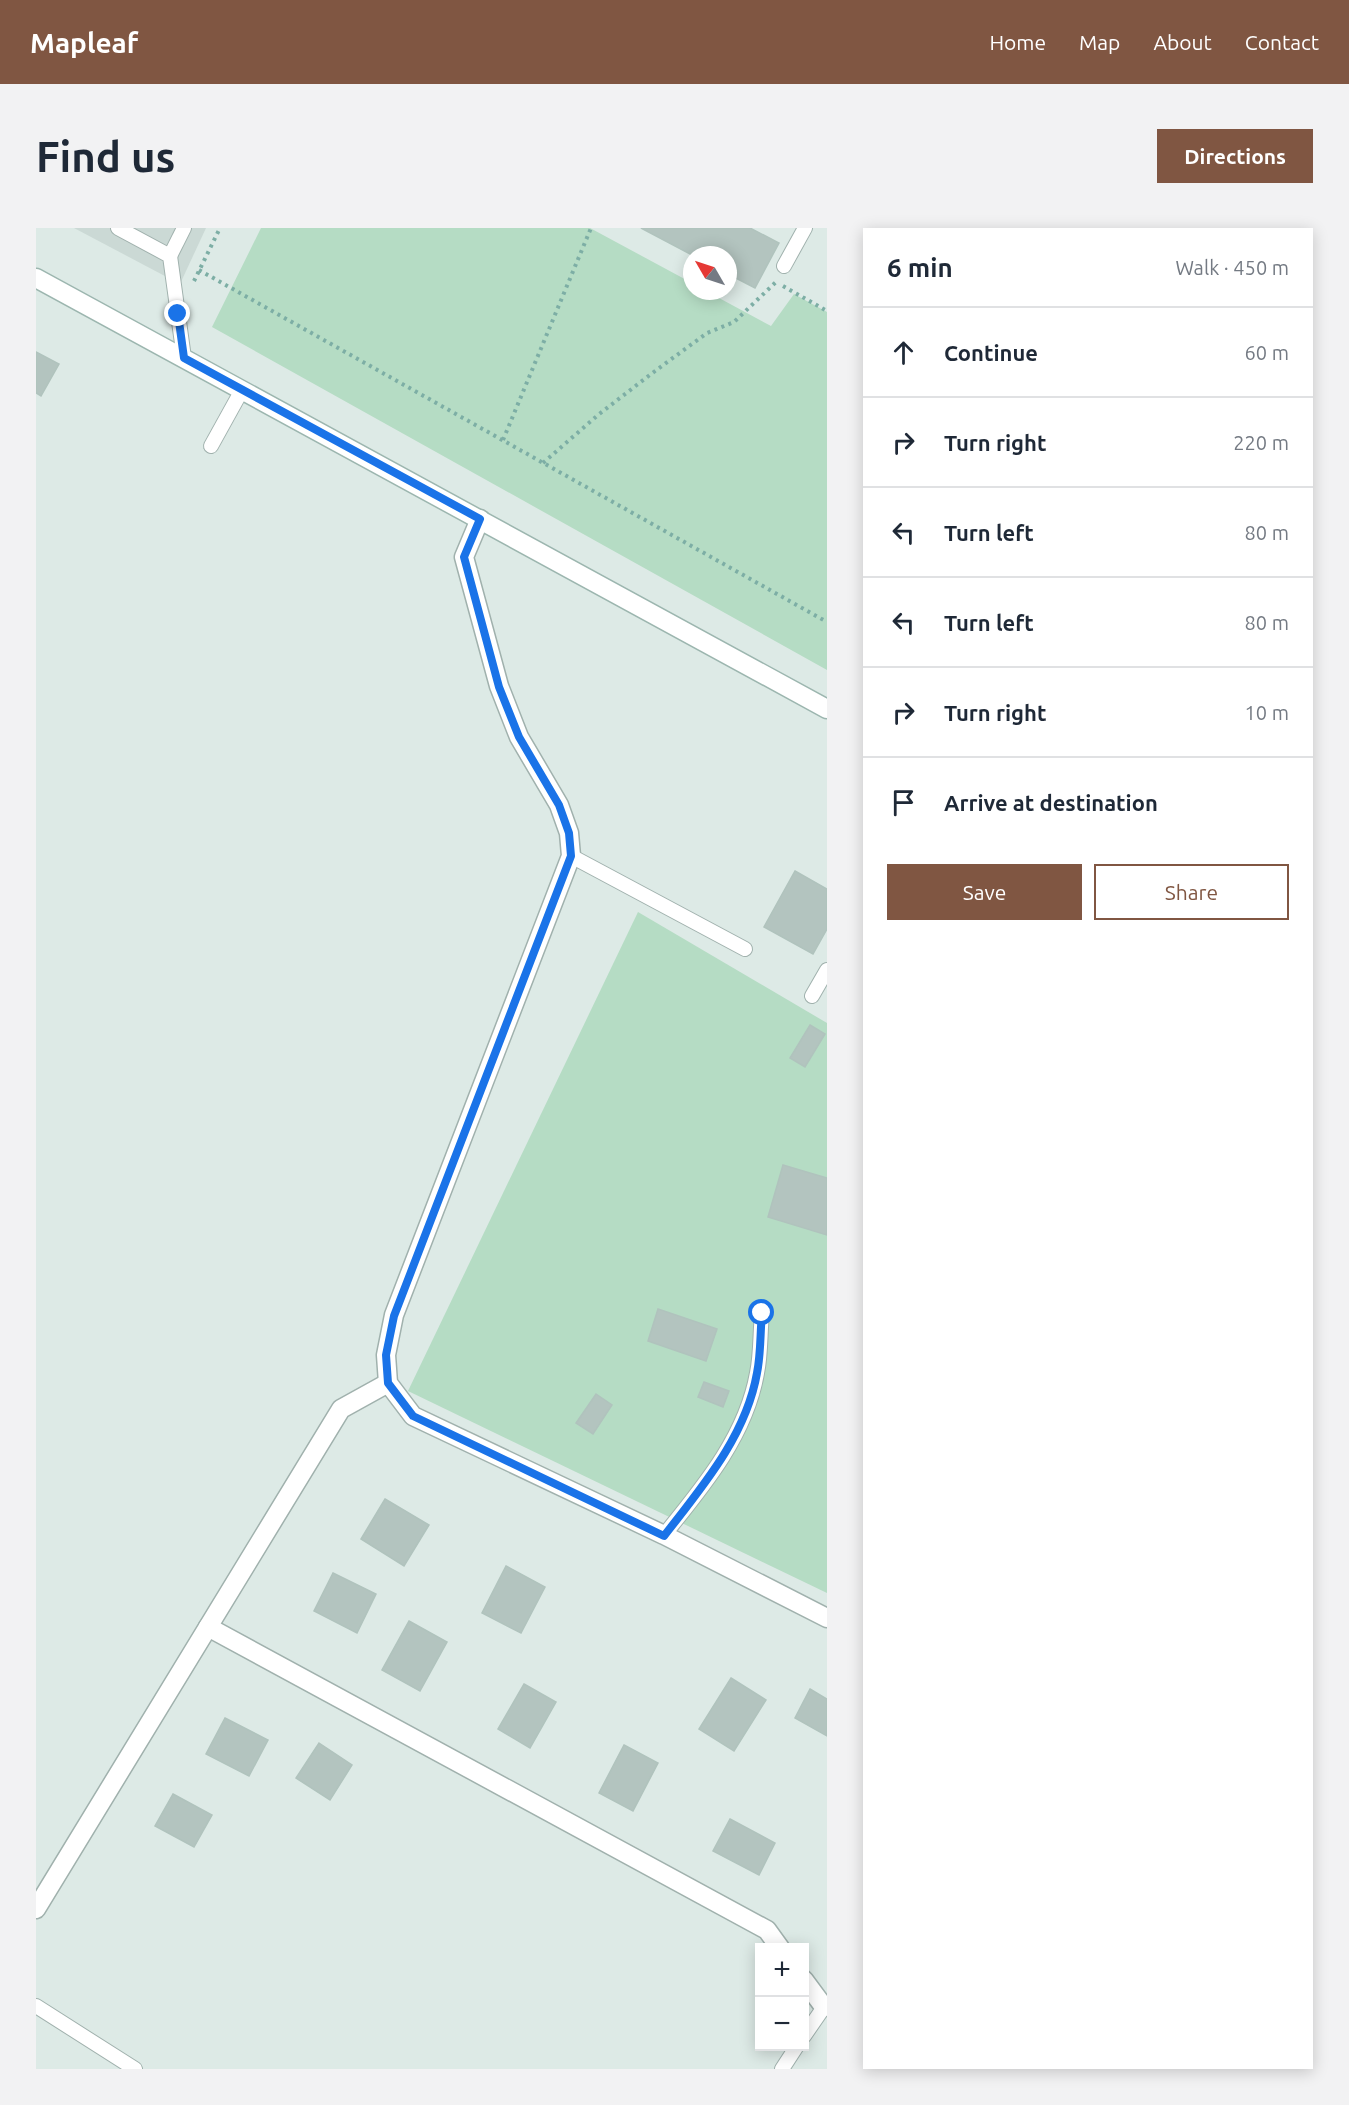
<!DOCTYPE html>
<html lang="en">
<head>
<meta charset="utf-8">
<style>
	:root { --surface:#fff; --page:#f2f2f3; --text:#1f2937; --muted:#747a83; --line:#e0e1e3; --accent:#805642 }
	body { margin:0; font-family:Ubuntu,sans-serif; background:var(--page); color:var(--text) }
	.controls { position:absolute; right:18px; bottom:18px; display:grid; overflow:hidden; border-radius:0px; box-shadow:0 3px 15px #0003 }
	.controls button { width:54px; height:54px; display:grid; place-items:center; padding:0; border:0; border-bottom:2px solid var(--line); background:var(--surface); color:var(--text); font:30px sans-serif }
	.compass { position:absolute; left:647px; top:18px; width:54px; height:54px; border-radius:50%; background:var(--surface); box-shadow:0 3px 15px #0003; rotate:309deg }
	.stop { position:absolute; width:18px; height:18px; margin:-14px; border:4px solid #1a73e8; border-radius:50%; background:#fff }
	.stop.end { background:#1a73e8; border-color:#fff; box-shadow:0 2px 6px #0008 }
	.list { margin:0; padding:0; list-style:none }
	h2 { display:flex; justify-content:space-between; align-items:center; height:78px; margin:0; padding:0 24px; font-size:26px }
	h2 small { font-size:20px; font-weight:400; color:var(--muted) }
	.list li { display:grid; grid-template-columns:39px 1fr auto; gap:18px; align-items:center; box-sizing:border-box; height:90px; padding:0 24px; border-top:2px solid var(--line) }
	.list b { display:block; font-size:22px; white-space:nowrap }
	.list em { font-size:20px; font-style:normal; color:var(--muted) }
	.actions { display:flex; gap:12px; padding:18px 24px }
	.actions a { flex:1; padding:14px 0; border:2px solid var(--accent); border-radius:0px; text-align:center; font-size:21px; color:var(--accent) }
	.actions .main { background:var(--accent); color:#fff }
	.icon { flex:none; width:33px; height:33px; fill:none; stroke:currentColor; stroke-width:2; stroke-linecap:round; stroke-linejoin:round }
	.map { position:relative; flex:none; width:791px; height:1841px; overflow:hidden; border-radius:0px }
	header { display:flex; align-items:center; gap:36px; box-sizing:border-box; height:84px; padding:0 30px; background:var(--accent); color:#fff }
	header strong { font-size:28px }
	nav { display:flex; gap:33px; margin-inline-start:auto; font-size:21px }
	.intro { display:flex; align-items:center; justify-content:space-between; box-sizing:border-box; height:144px; padding:0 36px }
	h1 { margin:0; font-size:42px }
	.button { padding:15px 27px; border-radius:0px; background:var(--accent); color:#fff; font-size:21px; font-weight:700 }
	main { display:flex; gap:36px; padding:0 36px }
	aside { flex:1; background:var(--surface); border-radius:0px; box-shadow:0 3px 15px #0003 }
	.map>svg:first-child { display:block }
	.built { fill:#cbd9d5 }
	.green { fill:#b5dcc4 }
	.building { fill:#b3c4bf; stroke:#b0c3bd; stroke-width:1.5 }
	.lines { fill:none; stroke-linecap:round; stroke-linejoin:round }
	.lane-casing { stroke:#a0b1ad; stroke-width:16 }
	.street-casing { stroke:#a0b1ad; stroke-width:21 }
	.secondary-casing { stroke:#9cb6af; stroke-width:21 }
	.path { stroke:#7daea5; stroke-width:4; stroke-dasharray:3 4.5; stroke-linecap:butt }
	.lane { stroke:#fff; stroke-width:14 }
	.street { stroke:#fff; stroke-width:18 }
	.secondary { stroke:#fff; stroke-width:18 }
	.route { stroke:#1a73e8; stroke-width:8 }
</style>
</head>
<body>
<header>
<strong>Mapleaf</strong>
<nav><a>Home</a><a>Map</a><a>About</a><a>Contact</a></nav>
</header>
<div class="intro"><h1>Find us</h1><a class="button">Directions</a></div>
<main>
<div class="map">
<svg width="791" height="1841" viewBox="0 0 791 1841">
	<rect width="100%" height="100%" fill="#ddeae6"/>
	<path class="built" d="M38,0H170L144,56Z"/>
	<g class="green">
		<path d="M225,0H554L656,55V63H670L735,98L758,66L791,84V442L176,99Z"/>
		<path d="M602,684L791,795V1365L372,1163Z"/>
	</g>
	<g class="building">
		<path d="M605,0H714L743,15L719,60L692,46V27H656Z"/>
		<path d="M0,124L23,136L5,168L0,165Z"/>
		<path d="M759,643L791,661V701L777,726L728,699Z"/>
		<path d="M774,797L789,806L769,839L754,830Z"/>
		<path d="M747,937L791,950V1007L732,989Z"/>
		<path d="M622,1081L681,1101L670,1133L612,1113Z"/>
		<path d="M668,1154L693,1163L687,1179L662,1169Z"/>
		<path d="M560,1166L576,1177L557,1206L540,1195Z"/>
		<path d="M349,1271L393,1297L368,1338L325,1311Z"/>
		<path d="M470,1338L509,1359L485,1405L446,1385Z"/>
		<path d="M297,1345L340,1366L321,1405L278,1383Z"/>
		<path d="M373,1393L411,1414L384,1463L346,1442Z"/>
		<path d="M695,1450L730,1472L698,1523L663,1501Z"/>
		<path d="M488,1456L520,1474L494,1520L462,1501Z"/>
		<path d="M774,1461L791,1471V1508L759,1490Z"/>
		<path d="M189,1490L232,1512L213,1548L170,1526Z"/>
		<path d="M283,1515L316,1537L294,1572L260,1550Z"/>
		<path d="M588,1517L622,1535L597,1583L563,1565Z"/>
		<path d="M137,1566L176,1587L158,1619L119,1598Z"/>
		<path d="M694,1591L739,1615L723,1647L677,1623Z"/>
	</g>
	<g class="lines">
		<g class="lane-casing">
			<g id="lane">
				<path d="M82,0L134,28L148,130"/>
				<path d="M134,28L148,0"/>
				<path d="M748,38L769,0"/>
				<path d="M175,218L206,162"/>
				<path d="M535,628L709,721"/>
				<path d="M776,768L791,742"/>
				<path d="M628,1307C667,1259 710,1208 721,1145C725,1126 724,1105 726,1085"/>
				<path d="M0,1778L99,1841"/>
				<path d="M768,1808L788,1779"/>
				<path d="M746,1841L761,1818"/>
			</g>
		</g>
		<g class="street-casing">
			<g id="street">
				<path d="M444,291L428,329L463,458L483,509L523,577L533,605L535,628L358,1087L350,1127L352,1155L377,1188L628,1307L791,1390"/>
				<path d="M172,1399L731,1702L744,1720"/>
				<path d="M0,1681L305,1181L352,1155"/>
				<path d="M768,1752L788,1779"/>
			</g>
		</g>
		<g class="secondary-casing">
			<path id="secondary" d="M0,50L791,481"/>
		</g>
		<g class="path">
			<path d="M163,42L791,394"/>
			<path d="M158,53L184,0"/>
			<path d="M747,58L791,83"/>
			<path d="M467,212L555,0"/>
			<path d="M507,235L562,187L615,146L671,105L698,94L740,54"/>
		</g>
		<use href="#lane" class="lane"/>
		<use href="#street" class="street"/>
		<use href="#secondary" class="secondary"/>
	</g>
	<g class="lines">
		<path class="route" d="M142,86L148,130L444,291L428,329L463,459L483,509L523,577L533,605L535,628L358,1088L350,1127L352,1155L377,1188L628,1308C666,1259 710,1208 721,1145C725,1126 724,1105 726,1085"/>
	</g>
</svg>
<div class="controls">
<button>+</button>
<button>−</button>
</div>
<svg class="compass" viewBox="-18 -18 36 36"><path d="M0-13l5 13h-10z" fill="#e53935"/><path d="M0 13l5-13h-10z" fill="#747a83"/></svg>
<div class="stop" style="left:726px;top:1085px"></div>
<div class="stop end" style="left:142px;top:86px"></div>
</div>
<aside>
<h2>6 min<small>Walk · 450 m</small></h2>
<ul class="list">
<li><svg class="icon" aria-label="ahead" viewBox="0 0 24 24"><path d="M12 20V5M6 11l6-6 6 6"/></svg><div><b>Continue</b></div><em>60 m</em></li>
<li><svg class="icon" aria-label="right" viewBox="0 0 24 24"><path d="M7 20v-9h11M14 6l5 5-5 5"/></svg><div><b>Turn right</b></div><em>220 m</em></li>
<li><svg class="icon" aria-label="left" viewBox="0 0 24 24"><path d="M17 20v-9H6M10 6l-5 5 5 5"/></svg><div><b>Turn left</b></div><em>80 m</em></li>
<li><svg class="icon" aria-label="left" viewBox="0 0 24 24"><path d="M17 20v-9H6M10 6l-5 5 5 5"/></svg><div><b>Turn left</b></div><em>80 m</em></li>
<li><svg class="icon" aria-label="right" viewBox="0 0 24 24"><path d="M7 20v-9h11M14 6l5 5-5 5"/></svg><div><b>Turn right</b></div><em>10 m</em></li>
<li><svg class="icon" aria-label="arrive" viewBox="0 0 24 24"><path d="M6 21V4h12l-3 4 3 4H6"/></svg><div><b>Arrive at destination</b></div></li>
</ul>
<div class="actions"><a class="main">Save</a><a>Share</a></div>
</aside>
</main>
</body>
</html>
